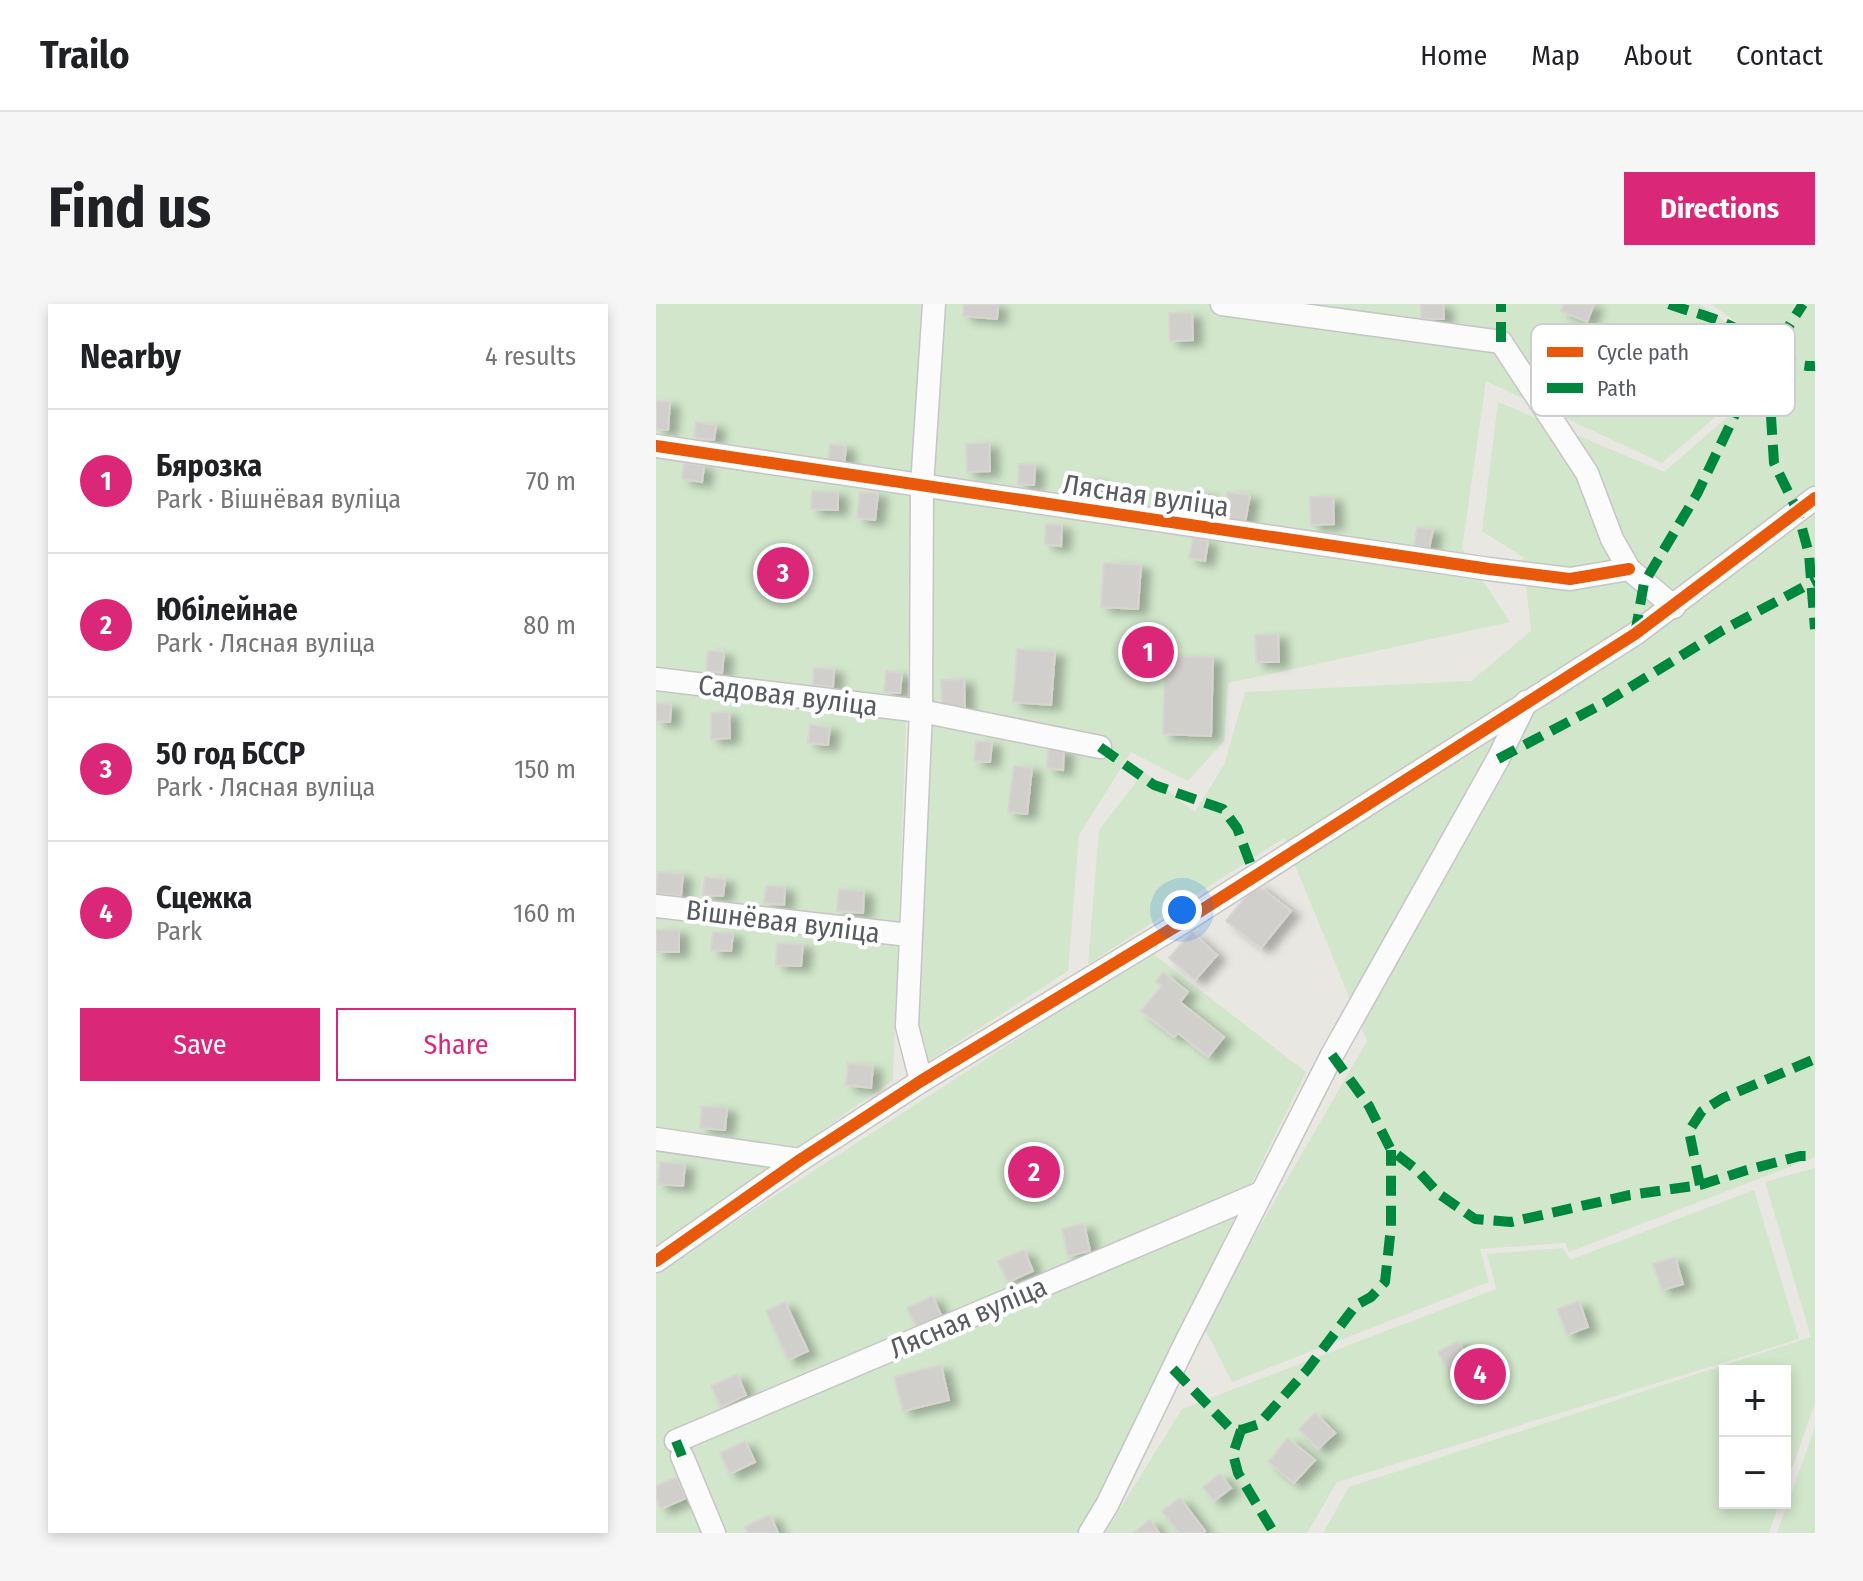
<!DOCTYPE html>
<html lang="en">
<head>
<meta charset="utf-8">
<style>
	:root { --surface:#fff; --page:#f6f6f6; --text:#202124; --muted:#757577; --line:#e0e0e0; --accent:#db2777 }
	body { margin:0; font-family:"Fira Sans Condensed",sans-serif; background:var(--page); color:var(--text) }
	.controls { position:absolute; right:24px; bottom:24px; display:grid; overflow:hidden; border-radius:0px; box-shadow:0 4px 12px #0003 }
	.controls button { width:72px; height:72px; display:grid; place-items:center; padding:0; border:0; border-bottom:2px solid var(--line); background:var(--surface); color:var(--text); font:40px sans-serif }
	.you { position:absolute; left:526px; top:606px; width:28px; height:28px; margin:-20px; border:6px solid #fff; border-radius:50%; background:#1a73e8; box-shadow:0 0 0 12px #1a73e833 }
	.badge { display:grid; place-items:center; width:52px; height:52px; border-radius:50%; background:var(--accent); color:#fff; font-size:26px; font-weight:700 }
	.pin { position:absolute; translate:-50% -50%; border:4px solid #fff; box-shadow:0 2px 8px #0006 }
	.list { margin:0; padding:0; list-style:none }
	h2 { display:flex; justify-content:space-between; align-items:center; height:104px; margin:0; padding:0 32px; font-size:34px }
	h2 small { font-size:26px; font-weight:400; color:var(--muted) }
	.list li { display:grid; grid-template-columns:52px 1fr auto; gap:24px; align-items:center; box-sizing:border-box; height:144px; padding:0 32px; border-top:2px solid var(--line) }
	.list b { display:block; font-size:30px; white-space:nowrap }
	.list p { margin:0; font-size:26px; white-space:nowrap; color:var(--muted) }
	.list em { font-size:26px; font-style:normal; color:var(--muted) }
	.actions { display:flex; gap:16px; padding:24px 32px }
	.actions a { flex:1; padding:18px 0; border:2px solid var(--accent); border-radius:0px; text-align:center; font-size:28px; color:var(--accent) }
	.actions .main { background:var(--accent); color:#fff }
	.map { position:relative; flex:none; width:1159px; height:1229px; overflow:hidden; border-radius:0px }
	header { display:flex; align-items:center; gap:48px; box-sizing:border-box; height:112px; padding:0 40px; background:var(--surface); border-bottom:2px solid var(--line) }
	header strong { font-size:38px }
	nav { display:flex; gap:44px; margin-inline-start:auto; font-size:28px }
	.intro { display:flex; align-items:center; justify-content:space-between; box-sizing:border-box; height:192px; padding:0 48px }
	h1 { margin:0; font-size:56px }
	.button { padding:20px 36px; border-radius:0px; background:var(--accent); color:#fff; font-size:28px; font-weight:700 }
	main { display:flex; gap:48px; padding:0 48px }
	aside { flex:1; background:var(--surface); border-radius:0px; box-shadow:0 4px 12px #0003 }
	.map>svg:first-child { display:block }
	.green { fill:#d1e6cb }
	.building { fill:#d0cfcc; stroke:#d8d5d1; stroke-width:2; filter:url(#shadow) }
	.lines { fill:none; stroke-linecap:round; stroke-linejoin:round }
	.street-casing { stroke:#c5c5c5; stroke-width:25 }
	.street { stroke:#fcfbfb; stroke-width:22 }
	.quiet { stroke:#00873e; stroke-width:10; stroke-dasharray:20 10; stroke-linecap:butt }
	.cycleway-casing { stroke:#fff; stroke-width:17 }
	.cycleway { stroke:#e8590c; stroke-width:12 }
	.labels { text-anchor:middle; stroke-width:8; stroke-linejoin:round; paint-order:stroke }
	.street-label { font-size:28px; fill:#585c61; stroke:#fff }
	.key { fill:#fff; stroke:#cdced0; stroke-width:2 }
	.key-label { font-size:22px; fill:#585c61 }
</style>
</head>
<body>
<header>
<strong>Trailo</strong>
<nav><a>Home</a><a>Map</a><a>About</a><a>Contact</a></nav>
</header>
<div class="intro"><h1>Find us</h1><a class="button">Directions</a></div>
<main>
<aside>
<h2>Nearby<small>4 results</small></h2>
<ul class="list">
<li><span class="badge">1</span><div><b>Бярозка</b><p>Park · Вішнёвая вуліца</p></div><em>70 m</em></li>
<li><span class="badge">2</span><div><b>Юбілейнае</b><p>Park · Лясная вуліца</p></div><em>80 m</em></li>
<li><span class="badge">3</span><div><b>50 год БССР</b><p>Park · Лясная вуліца</p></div><em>150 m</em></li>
<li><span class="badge">4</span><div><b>Сцежка</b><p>Park</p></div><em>160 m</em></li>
</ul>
<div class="actions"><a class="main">Save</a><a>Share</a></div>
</aside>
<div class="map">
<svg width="1159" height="1229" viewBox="0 0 1159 1229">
	<defs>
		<filter id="shadow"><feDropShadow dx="9" dy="5" stdDeviation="4" flood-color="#0004"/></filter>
	</defs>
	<rect width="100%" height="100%" fill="#e9e7e2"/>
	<g class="green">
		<path d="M0,0H265L237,776L0,943Z"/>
		<path d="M280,0H1044L1124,57L1006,159L830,77L806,245L854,318L572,379L568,437L532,477L475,448L423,531L412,667L271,758L262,713Z"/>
		<path d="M1055,0H1159V853L913,948L909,939L824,945L833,978L576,1078L547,1021L711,737L628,534L432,660L443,526L488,468L539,508L568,461L589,388L815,377L875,327L867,253L826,227L842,98L1008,168L1136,57Z"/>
		<path d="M495,648L650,768L440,1197L422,1229H0V969Z"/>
		<path d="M1159,864V1100L1129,1183V1067H1069V1199H1123L1113,1229H667L693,1183L1155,1033L1109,878Z"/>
		<path d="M1098,886L1143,1035L681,1178L651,1229H449L526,1105L840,985L831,950L906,944L914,956Z"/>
		<path d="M1159,1123V1229H1121Z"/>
	</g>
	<g class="building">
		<path d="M308,0H342L341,15L307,12Z"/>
		<path d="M765,0H787L788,15H765Z"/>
		<path d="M908,0H938L931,18L905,7Z"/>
		<path d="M513,9H536L537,36L514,37Z"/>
		<path d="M0,97L14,98L12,126L0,125Z"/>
		<path d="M40,118L60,121L58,136L38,134Z"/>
		<path d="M333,139L334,167L311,168L310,140Z"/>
		<path d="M174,140L190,142L188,162L172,160Z"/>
		<path d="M28,159L48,162L46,178L26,175Z"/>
		<path d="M363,160L379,161L378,181L362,180Z"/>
		<path d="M427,175L443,176L441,197L425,195Z"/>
		<path d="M156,187L182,188V206L155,205Z"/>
		<path d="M204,188L222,189L219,216L201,214Z"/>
		<path d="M535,188L551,189L550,210L534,208Z"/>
		<path d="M571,188L594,191L589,219L567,215Z"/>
		<path d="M654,193H677L678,220L655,221Z"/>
		<path d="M390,220L406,221L405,242L389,240Z"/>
		<path d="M761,223L777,225L773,245L758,242Z"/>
		<path d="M537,234L552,237L549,257L533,254Z"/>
		<path d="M448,259L485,261L482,305L445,303Z"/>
		<path d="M622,330L623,358H600L599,331Z"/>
		<path d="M361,345L399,348L395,401L357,398Z"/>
		<path d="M52,347L68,348L66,369L50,367Z"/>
		<path d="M509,352L557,353L555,432L507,430Z"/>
		<path d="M158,364L178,365L177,383L157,381Z"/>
		<path d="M230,367L246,369L244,389L228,388Z"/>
		<path d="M308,375L309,403H286L285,376Z"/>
		<path d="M0,399L15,400L14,418L0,417Z"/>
		<path d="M73,408L74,434L55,435V409Z"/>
		<path d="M154,421L174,423L172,441L152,439Z"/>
		<path d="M320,437L336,438L334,458L318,457Z"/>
		<path d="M392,444L408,445L407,466L391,464Z"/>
		<path d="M358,462L376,464L371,510L352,508Z"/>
		<path d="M2,568L27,570L25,592L0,589Z"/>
		<path d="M49,573L69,575L67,592L47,591Z"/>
		<path d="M600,580L635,607L605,644L570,617Z"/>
		<path d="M110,582L129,583L128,601L108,599Z"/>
		<path d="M183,585L208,587L207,609L181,607Z"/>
		<rect x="0" y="626" width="23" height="22"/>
		<path d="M57,628L77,629L75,647L55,646Z"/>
		<path d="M536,628L561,651L539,676L513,654Z"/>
		<path d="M121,639L147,640L145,662L120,661Z"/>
		<path d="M507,668L532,688L524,698L568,733L552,753L522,729L518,733L485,707L506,682L500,677Z"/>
		<path d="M192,759L217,762L215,784L190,781Z"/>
		<path d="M46,802L71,804L69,826L44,824Z"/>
		<path d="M4,858L29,860L27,882L2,880Z"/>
		<path d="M428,920L434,947L412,952L406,925Z"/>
		<path d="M368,946L377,967L352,978L342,957Z"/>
		<path d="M1019,953L1027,980L1006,986L997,960Z"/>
		<path d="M276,992L286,1013L261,1024L251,1004Z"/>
		<path d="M923,997L932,1023L911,1031L901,1005Z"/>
		<path d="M129,998L152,1047L132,1056L110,1007Z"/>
		<path d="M802,1037L815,1061L795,1072L782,1048Z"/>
		<path d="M285,1061L293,1096L247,1107L238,1073Z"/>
		<path d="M81,1070L90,1091L65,1103L55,1082Z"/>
		<path d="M659,1109L679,1129L662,1145L643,1125Z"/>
		<path d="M632,1134L659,1156L638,1179L612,1158Z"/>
		<path d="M89,1137L99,1158L74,1170L64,1149Z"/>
		<path d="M564,1170L575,1184L558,1197L547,1183Z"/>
		<path d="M21,1173L30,1194L5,1205L0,1194V1182Z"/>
		<path d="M524,1194L549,1227L547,1229H523L506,1207Z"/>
		<path d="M114,1211L122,1229H92L89,1223Z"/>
		<path d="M494,1216L503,1229H477Z"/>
	</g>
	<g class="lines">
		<g class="street-casing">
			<g id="street">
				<path d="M566,0L845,38L931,169L956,235L973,265L1018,303"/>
				<path d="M0,142L833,265L914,275L973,265"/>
				<path d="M0,375L265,407L444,443"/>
				<path d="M0,602L253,631"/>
				<path d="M265,777L251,722L265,407L266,182L278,0"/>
				<path d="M0,835L144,856"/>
				<path d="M0,957L144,856L265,777L527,618L979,330L1159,194"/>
				<path d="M20,1137L605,889"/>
				<path d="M26,1152L58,1229"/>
				<path d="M434,1229L451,1201L530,1038L676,751L842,455L870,398"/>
			</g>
		</g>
		<use href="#street" class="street"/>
		<g class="quiet">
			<path d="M1013,0C1034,8 1059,13 1079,24C1106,37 1127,64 1159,62"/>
			<path d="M845,38V0"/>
			<path d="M1117,51L1114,97L1118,159L1141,206L1153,250L1159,325"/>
			<path d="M979,330L988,279L1041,190L1087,94L1147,0"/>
			<path d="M444,443L498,481L567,505L581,524L599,572"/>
			<path d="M842,455L950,398L1067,326L1159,277"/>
			<path d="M676,751L713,802L735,846L761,866L783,890L819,915L855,918L974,891L1044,881L1091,866L1144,852H1159"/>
			<path d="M1044,881L1033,827L1046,807L1067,794L1159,755"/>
			<path d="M517,1065L574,1124L585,1126L603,1120L651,1066L700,1001L715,993L729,978L735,923V846"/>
			<path d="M585,1126L577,1150L582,1169L618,1229"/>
			<path d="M20,1137L26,1152"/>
		</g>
		<g class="cycleway-casing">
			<g id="cycleway">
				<path d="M0,142L833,265L914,275L973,265"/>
				<path d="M0,957L144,856L265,777L527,618L979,330L1159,194"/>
			</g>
		</g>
		<use href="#cycleway" class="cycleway"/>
	</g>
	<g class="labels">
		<g class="street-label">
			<text transform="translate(490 191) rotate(8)" y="10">Лясная вуліца</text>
			<text transform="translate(132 391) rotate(7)" y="10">Садовая вуліца</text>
			<text transform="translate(127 617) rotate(7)" y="10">Вішнёвая вуліца</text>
			<text transform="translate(312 1013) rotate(-23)" y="10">Лясная вуліца</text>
		</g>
	</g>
	<rect x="875" y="20" width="264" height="92" rx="12" class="key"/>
	<rect x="891" y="43" width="36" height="10" fill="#e8590c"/>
	<rect x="891" y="79" width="36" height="10" fill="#00873e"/>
	<g class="key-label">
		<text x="941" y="56">Cycle path</text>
		<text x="941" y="92">Path</text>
	</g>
</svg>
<div class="controls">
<button>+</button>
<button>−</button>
</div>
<div class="you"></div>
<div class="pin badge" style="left:492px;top:348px">1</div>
<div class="pin badge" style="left:378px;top:868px">2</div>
<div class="pin badge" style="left:127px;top:269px">3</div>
<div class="pin badge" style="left:824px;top:1070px">4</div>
</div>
</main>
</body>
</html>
